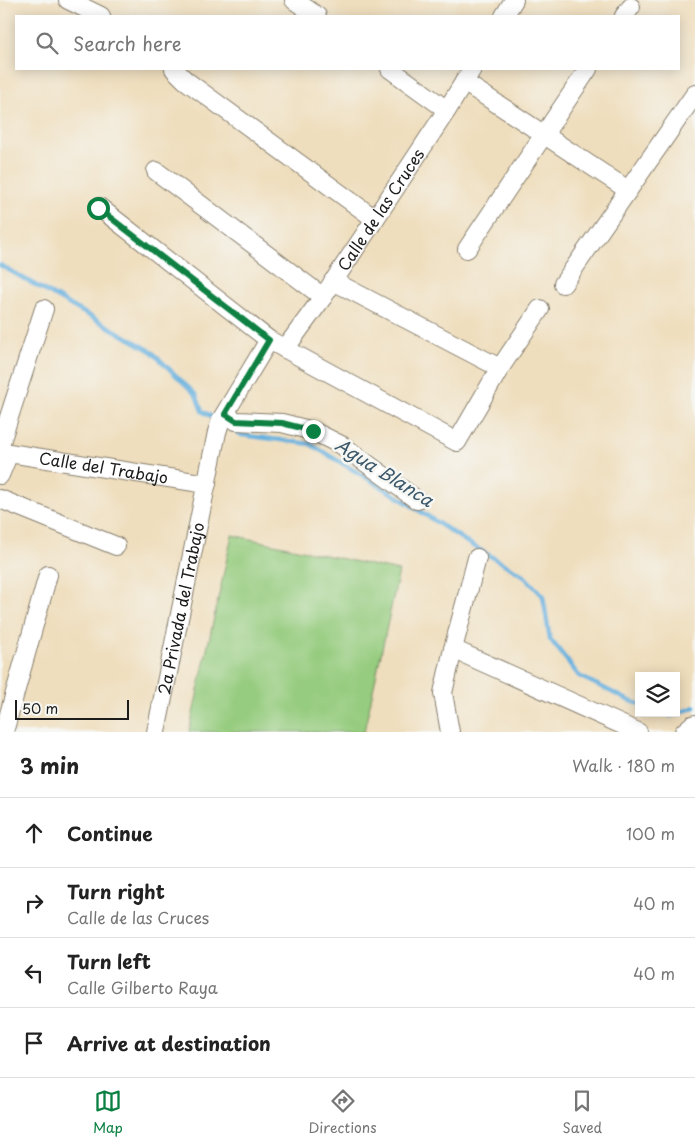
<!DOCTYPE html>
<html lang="en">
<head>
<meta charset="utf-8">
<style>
	:root { --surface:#fff; --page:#f2f2f2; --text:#222; --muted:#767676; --line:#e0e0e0; --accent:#0b8043 }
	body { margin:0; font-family:"Playpen Sans",sans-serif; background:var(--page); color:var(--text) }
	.controls { position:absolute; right:15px; bottom:15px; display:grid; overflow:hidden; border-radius:0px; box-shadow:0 2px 12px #0003 }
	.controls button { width:45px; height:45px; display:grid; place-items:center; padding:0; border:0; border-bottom:1px solid var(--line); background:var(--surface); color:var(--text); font:25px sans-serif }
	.scale { position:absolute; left:15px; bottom:12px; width:114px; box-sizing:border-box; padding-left:5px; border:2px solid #1c1c1c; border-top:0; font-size:14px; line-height:18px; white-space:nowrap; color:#1c1c1c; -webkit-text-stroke:4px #f6f6f2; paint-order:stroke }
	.stop { position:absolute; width:15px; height:15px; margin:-11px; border:4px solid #0b8043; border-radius:50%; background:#fff }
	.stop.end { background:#0b8043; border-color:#fff; box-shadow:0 1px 5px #0008 }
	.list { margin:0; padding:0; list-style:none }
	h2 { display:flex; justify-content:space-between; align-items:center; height:65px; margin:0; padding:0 20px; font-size:21px }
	h2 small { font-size:16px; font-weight:400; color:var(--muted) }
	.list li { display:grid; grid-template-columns:32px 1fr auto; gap:15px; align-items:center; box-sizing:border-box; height:70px; padding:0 20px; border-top:1px solid var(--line) }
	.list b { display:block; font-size:19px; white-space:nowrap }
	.list p { margin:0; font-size:16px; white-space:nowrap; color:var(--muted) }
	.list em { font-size:16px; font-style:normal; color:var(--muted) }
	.icon { flex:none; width:28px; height:28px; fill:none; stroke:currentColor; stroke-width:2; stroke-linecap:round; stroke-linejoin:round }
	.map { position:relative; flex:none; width:695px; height:732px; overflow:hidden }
	.search { position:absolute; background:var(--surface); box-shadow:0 2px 12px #0003; left:15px; right:15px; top:15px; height:55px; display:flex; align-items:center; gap:12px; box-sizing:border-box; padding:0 18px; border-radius:0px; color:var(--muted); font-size:19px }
	.sheet { height:345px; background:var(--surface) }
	nav { display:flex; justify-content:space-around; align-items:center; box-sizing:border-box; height:70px; border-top:1px solid var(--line); background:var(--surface); font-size:14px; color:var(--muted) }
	nav a { display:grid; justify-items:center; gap:2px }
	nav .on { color:var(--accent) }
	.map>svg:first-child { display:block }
	.green { fill:#96cc7f; stroke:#59744e }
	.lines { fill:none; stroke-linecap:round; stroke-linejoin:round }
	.stream { stroke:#66b0de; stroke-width:4.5 }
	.street-casing { stroke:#867d6c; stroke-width:20 }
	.street { stroke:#fff; stroke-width:18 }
	.route { stroke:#0b8043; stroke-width:6 }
	.labels { text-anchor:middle; stroke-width:5; stroke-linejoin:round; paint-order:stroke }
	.street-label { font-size:16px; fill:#1c1c1c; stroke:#f6f6f2 }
	.water-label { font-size:18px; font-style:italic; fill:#3a576a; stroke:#f6f6f2 }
</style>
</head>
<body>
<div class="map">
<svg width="695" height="732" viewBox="0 0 695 732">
	<rect width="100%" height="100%" fill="#f6f6f2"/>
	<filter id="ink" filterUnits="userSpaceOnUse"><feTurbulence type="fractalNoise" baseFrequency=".02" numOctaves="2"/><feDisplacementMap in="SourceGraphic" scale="10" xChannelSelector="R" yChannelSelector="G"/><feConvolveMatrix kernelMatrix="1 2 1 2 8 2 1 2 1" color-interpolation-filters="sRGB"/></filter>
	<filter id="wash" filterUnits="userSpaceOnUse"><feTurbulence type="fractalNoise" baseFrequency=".0096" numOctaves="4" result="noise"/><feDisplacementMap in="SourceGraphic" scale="20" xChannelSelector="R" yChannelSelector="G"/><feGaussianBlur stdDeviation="1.12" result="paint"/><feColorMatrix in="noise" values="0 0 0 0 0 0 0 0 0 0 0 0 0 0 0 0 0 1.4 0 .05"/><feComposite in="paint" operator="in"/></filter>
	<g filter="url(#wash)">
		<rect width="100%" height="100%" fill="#efdebd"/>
		<path class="green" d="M232,535L399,571L364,732H189Z"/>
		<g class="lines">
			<g class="stream">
				<path d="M0,265L151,351L196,395L202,411L217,420"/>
				<path d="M224,424L242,435L310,444L400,498L473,546L523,575L543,596L550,640H551L579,676L628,700L639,704"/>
				<path d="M664,713L671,716L695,707"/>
			</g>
		</g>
	</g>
	<g filter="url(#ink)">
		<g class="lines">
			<g class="street-casing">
				<g id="street">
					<path d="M68,0L101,16"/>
					<path d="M294,0L317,16"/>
					<path d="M504,16L514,0"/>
					<path d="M624,16L631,7"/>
					<path d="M174,69L185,80L375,219"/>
					<path d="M390,69L447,110"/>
					<path d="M464,82L628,190"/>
					<path d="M156,171L323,297"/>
					<path d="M99,207L269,340L457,442L500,368L540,309"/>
					<path d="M467,249L588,69"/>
					<path d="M333,281L500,368"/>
					<path d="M563,284L695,94"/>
					<path id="s1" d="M285,349L323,297L375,219L447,110L472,69"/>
					<path d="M225,414L236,421L282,423L313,431L343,446L417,500"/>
					<path d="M0,445L44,309"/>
					<path id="s2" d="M0,451L9,453L207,484"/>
					<path d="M0,475L9,453"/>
					<path d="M0,499L116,546"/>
					<path d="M453,649L638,732"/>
					<path d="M4,732L48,575"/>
					<path id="s3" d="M156,732L217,432L221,420L269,340"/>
					<path d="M450,732L443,693L453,649L477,558"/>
					<path d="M684,732L692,725L695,724"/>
				</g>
			</g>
			<use href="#street" class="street"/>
		</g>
	</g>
	<g class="lines" filter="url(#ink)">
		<path class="route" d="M98,208L269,340L225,414L236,421L282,423L313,431"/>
	</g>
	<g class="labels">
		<g class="street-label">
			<text dy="6" stroke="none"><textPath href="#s1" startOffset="169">Calle de las Cruces</textPath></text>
			<text dy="6" stroke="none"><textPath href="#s2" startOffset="105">Calle del Trabajo</textPath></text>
			<text dy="6" stroke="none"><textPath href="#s3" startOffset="126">2a Privada del Trabajo</textPath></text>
		</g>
		<g class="water-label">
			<text transform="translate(384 473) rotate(32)" y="6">Agua Blanca</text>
		</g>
	</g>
</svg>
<div class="controls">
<button><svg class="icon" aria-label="layers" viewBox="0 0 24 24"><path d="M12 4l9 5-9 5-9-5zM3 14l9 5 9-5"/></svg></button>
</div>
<div class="scale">50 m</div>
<div class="stop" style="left:98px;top:208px"></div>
<div class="stop end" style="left:313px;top:431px"></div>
<div class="search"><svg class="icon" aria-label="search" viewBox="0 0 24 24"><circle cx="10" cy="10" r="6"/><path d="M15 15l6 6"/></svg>Search here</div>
</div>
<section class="sheet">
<h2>3 min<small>Walk · 180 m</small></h2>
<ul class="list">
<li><svg class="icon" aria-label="ahead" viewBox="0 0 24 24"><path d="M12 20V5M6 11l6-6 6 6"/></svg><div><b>Continue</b></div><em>100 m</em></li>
<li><svg class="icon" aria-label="right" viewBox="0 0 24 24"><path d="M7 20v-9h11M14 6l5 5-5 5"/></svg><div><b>Turn right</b><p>Calle de las Cruces</p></div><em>40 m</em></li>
<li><svg class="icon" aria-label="left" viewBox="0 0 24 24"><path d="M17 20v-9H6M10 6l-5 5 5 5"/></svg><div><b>Turn left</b><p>Calle Gilberto Raya</p></div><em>40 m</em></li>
<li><svg class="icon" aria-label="arrive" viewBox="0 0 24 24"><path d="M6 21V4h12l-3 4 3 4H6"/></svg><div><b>Arrive at destination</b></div></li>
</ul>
</section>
<nav>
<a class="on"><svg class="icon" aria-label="map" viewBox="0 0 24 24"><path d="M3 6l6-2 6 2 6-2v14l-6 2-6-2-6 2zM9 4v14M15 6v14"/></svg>Map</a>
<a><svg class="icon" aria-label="directions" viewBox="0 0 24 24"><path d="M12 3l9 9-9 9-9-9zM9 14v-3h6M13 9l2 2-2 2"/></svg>Directions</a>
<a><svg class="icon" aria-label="saved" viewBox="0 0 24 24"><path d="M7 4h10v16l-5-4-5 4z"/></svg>Saved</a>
</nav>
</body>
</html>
